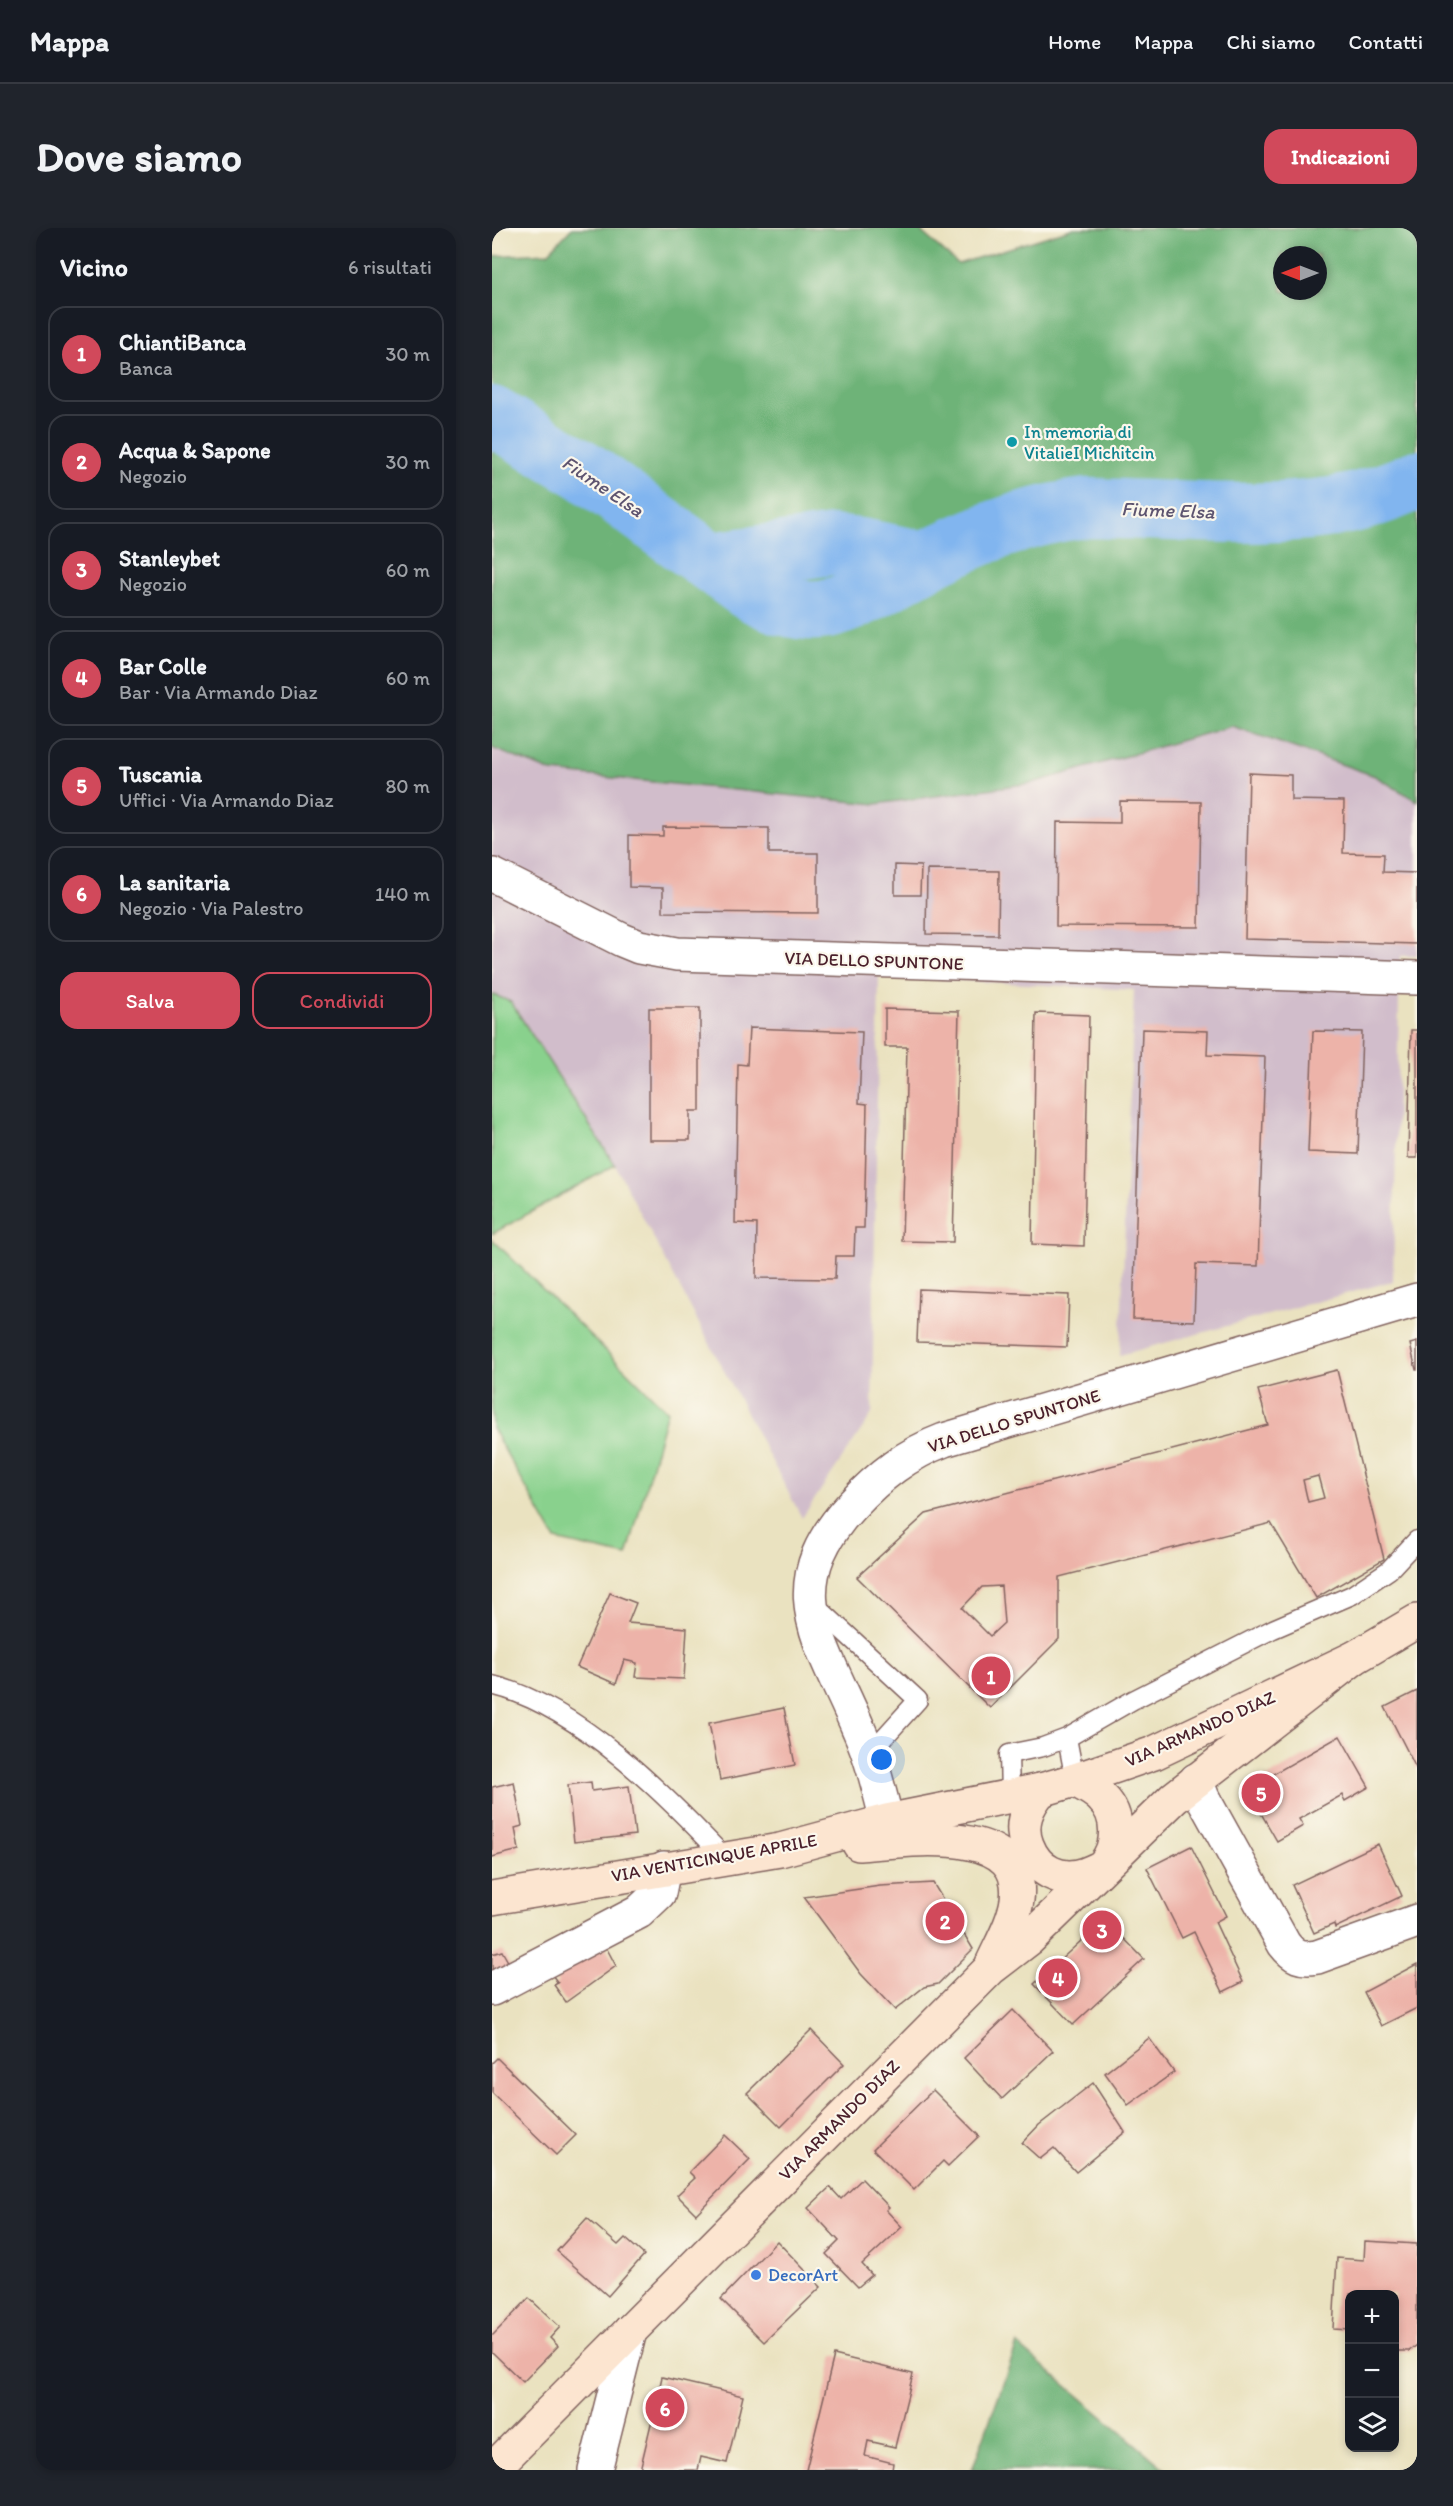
<!DOCTYPE html>
<html lang="it">
<head>
<meta charset="utf-8">
<style>
	:root { --surface:#171b24; --page:#20242c; --text:#f1f3f6; --muted:#9ea1a6; --line:#363941; --accent:#d1495b }
	body { margin:0; font-family:Itim,sans-serif; background:var(--page); color:var(--text) }
	.controls { position:absolute; right:18px; bottom:18px; display:grid; overflow:hidden; border-radius:12px; box-shadow:0 3px 9px #0003 }
	.controls button { width:54px; height:54px; display:grid; place-items:center; padding:0; border:0; border-bottom:2px solid var(--line); background:var(--surface); color:var(--text); font:30px sans-serif }
	.compass { position:absolute; left:781px; top:18px; width:54px; height:54px; border-radius:50%; background:var(--surface); box-shadow:0 3px 9px #0003; rotate:270deg }
	.you { position:absolute; left:390px; top:1532px; width:21px; height:21px; margin:-15px; border:4px solid #fff; border-radius:50%; background:#1a73e8; box-shadow:0 0 0 9px #1a73e833 }
	.badge { display:grid; place-items:center; width:39px; height:39px; border-radius:50%; background:var(--accent); color:#fff; font-size:20px; font-weight:700 }
	.pin { position:absolute; translate:-50% -50%; border:3px solid #fff; box-shadow:0 2px 6px #0006 }
	.list { margin:0; padding:0; list-style:none }
	h2 { display:flex; justify-content:space-between; align-items:center; height:78px; margin:0; padding:0 24px; font-size:26px }
	h2 small { font-size:20px; font-weight:400; color:var(--muted) }
	.list li { display:grid; grid-template-columns:39px 1fr auto; gap:18px; align-items:center; box-sizing:border-box; height:96px; margin:0 12px 12px; padding:0 12px; border:2px solid var(--line); border-radius:18px }
	.list b { display:block; font-size:22px; white-space:nowrap }
	.list p { margin:0; font-size:20px; white-space:nowrap; color:var(--muted) }
	.list em { font-size:20px; font-style:normal; color:var(--muted) }
	.actions { display:flex; gap:12px; padding:18px 24px }
	.actions a { flex:1; padding:14px 0; border:2px solid var(--accent); border-radius:18px; text-align:center; font-size:21px; color:var(--accent) }
	.actions .main { background:var(--accent); color:#fff }
	.icon { flex:none; width:33px; height:33px; fill:none; stroke:currentColor; stroke-width:2; stroke-linecap:round; stroke-linejoin:round }
	.map { position:relative; flex:none; width:925px; height:2242px; overflow:hidden; border-radius:18px }
	header { display:flex; align-items:center; gap:36px; box-sizing:border-box; height:84px; padding:0 30px; background:var(--surface); border-bottom:2px solid var(--line) }
	header strong { font-size:28px }
	nav { display:flex; gap:33px; margin-inline-start:auto; font-size:21px }
	.intro { display:flex; align-items:center; justify-content:space-between; box-sizing:border-box; height:144px; padding:0 36px }
	h1 { margin:0; font-size:42px }
	.button { padding:15px 27px; border-radius:18px; background:var(--accent); color:#fff; font-size:21px; font-weight:700 }
	main { display:flex; gap:36px; padding:0 36px }
	aside { flex:1; background:var(--surface); border-radius:18px; box-shadow:0 3px 9px #0003 }
	.map>svg:first-child { display:block }
	.industrial { fill:#d1bdcb }
	.green { fill:#89d18d; stroke:#6a785c; stroke-width:1.5 }
	.forest { fill:#6eb378; stroke:#5c6952; stroke-width:1.5; fill-rule:evenodd }
	.lines { fill:none; stroke-linecap:round; stroke-linejoin:round }
	.river { stroke:#81b5ef; stroke-width:60 }
	.building { fill:#edb3a9; fill-rule:evenodd }
	.lane-casing { stroke:#82635f; stroke-width:21 }
	.street-casing { stroke:#82635f; stroke-width:36 }
	.secondary-casing { stroke:#82635f; stroke-width:36 }
	.lane { stroke:#fff; stroke-width:18 }
	.street { stroke:#fff; stroke-width:33 }
	.secondary { stroke:#fce5d0; stroke-width:33 }
	.culture-dot { fill:#0f9aa8; stroke:#fbf7ec; stroke-width:2 }
	.shop-dot { fill:#3f7fe0; stroke:#fbf7ec; stroke-width:2 }
	.labels { text-anchor:middle; stroke-width:4.5; stroke-linejoin:round; paint-order:stroke }
	.culture-label { font-size:18px; fill:#0d838f; stroke:#fbf7ec; text-anchor:start }
	.street-label { font-size:18px; fill:#4a1f2b; stroke:#fbf7ec }
	.shop-label { font-size:18px; fill:#366cbe; stroke:#fbf7ec; text-anchor:start }
	.water-label { font-size:20px; font-style:italic; fill:#5d5470; stroke:#fbf7ec }
</style>
</head>
<body>
<header>
<strong>Mappa</strong>
<nav><a>Home</a><a>Mappa</a><a>Chi siamo</a><a>Contatti</a></nav>
</header>
<div class="intro"><h1>Dove siamo</h1><a class="button">Indicazioni</a></div>
<main>
<aside>
<h2>Vicino<small>6 risultati</small></h2>
<ul class="list">
<li><span class="badge">1</span><div><b>ChiantiBanca</b><p>Banca</p></div><em>30 m</em></li>
<li><span class="badge">2</span><div><b>Acqua &amp; Sapone</b><p>Negozio</p></div><em>30 m</em></li>
<li><span class="badge">3</span><div><b>Stanleybet</b><p>Negozio</p></div><em>60 m</em></li>
<li><span class="badge">4</span><div><b>Bar Colle</b><p>Bar · Via Armando Diaz</p></div><em>60 m</em></li>
<li><span class="badge">5</span><div><b>Tuscania</b><p>Uffici · Via Armando Diaz</p></div><em>80 m</em></li>
<li><span class="badge">6</span><div><b>La sanitaria</b><p>Negozio · Via Palestro</p></div><em>140 m</em></li>
</ul>
<div class="actions"><a class="main">Salva</a><a>Condividi</a></div>
</aside>
<div class="map">
<svg width="925" height="2242" viewBox="0 0 925 2242">
	<rect width="100%" height="100%" fill="#fbf7ec"/>
	<filter id="ink" filterUnits="userSpaceOnUse"><feTurbulence type="fractalNoise" baseFrequency=".0167" numOctaves="2"/><feDisplacementMap in="SourceGraphic" scale="12" xChannelSelector="R" yChannelSelector="G"/><feConvolveMatrix kernelMatrix="1 2 1 2 8 2 1 2 1" color-interpolation-filters="sRGB"/></filter>
	<filter id="wash" filterUnits="userSpaceOnUse"><feTurbulence type="fractalNoise" baseFrequency=".008" numOctaves="4" result="noise"/><feDisplacementMap in="SourceGraphic" scale="24" xChannelSelector="R" yChannelSelector="G"/><feGaussianBlur stdDeviation="1.35" result="paint"/><feColorMatrix in="noise" values="0 0 0 0 0 0 0 0 0 0 0 0 0 0 0 0 0 1.4 0 .05"/><feComposite in="paint" operator="in"/></filter>
	<g filter="url(#wash)">
		<rect width="100%" height="100%" fill="#eae2c0"/>
		<path class="industrial" d="M740,498L883,548L925,573V728H908L901,1053L628,1127L642,762L387,748L380,1186L310,1290L123,937L19,774L0,766V520L60,544L384,576L540,555Z"/>
		<g class="green">
			<path d="M0,766L19,774L123,937L0,1006Z"/>
			<path d="M0,1011L175,1183L135,1328L64,1312L0,1200Z"/>
		</g>
		<g class="forest">
			<path d="M80,0H425L466,36L582,0H925V573L883,548L740,498L540,555L384,576L60,544L0,520V28L56,25ZM790,27H826V63H790Z"/>
			<path d="M525,2116L674,2242H480Z"/>
		</g>
		<g class="lines">
			<g class="river">
				<path d="M0,188L93,243L255,361C279,374 306,386 334,381C360,377 401,350 425,337C478,310 534,287 594,280C677,281 779,293 860,275C883,270 904,261 925,252"/>
				<path d="M219,334L341,317L368,320L433,333"/>
			</g>
		</g>
		<g id="blocks">
			<g class="building">
				<path d="M757,545L799,547V572L852,573L851,625L892,626L891,644L925,645V716L753,711Z"/>
				<path d="M628,573L709,574L707,699L564,698L565,594L628,595Z"/>
				<path d="M171,599L277,600V625H326V685L171,684V660L137,659V607L171,608Z"/>
				<path d="M403,637L429,638L428,667H403Z"/>
				<path d="M435,642L507,643L506,707L434,706Z"/>
				<path d="M157,780H208V883H198V912H157Z"/>
				<path d="M393,781L467,783L461,1014L410,1013L415,819H393Z"/>
				<path d="M544,785L597,787L592,1018L540,1016Z"/>
				<path d="M257,800L370,804L367,875L375,876L372,1000H363L362,1028H344L343,1051L264,1050L265,996L243,995L246,836L255,837Z"/>
				<path d="M650,801L716,803L715,827L773,829L766,1038L704,1036L702,1093L641,1091Z"/>
				<path d="M919,802H925V930H916Z"/>
				<path d="M821,803L870,804L866,926L816,924Z"/>
				<path d="M427,1061L577,1067L575,1119L425,1114Z"/>
				<path d="M925,1114V1142H924L918,1116Z"/>
				<path d="M845,1142L892,1331L824,1370L779,1295L567,1349V1411L498,1480L365,1349L434,1286L776,1197L766,1162ZM826,1248L832,1270L816,1274L811,1252ZM509,1358L512,1395L498,1408L470,1380L490,1359Z"/>
				<path d="M118,1365L144,1375L136,1395L195,1400L192,1451L143,1449L145,1435L132,1432L124,1456L85,1439Z"/>
				<path d="M925,1463V1542L893,1479Z"/>
				<path d="M292,1480L303,1537L228,1552L217,1495Z"/>
				<path d="M848,1508L877,1559L853,1573L850,1567L807,1591L811,1598L785,1613L755,1561Z"/>
				<path d="M22,1554L30,1598L23,1600L27,1622L0,1629V1559Z"/>
				<path d="M99,1554L100,1563L137,1558L143,1607L82,1614L76,1557Z"/>
				<path d="M886,1616L910,1668L843,1700L842,1696L822,1705L800,1657Z"/>
				<path d="M699,1618L734,1688L723,1694L751,1754L731,1764L702,1704L690,1710L655,1640Z"/>
				<path d="M441,1655L481,1721L446,1756L432,1759L403,1782L369,1746L312,1669L388,1658Z"/>
				<path d="M613,1691L652,1731L581,1797L542,1756Z"/>
				<path d="M114,1719L124,1738L74,1774L62,1757L66,1755L58,1744Z"/>
				<path d="M10,1723L19,1739L0,1750V1726Z"/>
				<path d="M925,1736V1780L889,1798L872,1764Z"/>
				<path d="M521,1782L561,1823L510,1871L472,1830Z"/>
				<path d="M319,1802L352,1836L289,1899L255,1865Z"/>
				<path d="M657,1810L682,1844L636,1877L613,1845Z"/>
				<path d="M5,1830L84,1907L64,1927L0,1865V1835Z"/>
				<path d="M601,1855L633,1904L584,1944L562,1920L548,1931L530,1915L547,1897Z"/>
				<path d="M441,1862L487,1908L456,1938L451,1933L422,1962L381,1921Z"/>
				<path d="M233,1907L258,1931L204,1986L185,1967L203,1950L197,1944Z"/>
				<path d="M370,1951L397,1979L394,1982L410,1999L370,2036L380,2047L366,2059L334,2026L347,2013L316,1980L338,1959L349,1971Z"/>
				<path d="M95,1990L126,2017L133,2010L152,2027L116,2068L65,2023Z"/>
				<path d="M285,2013L329,2059L272,2114L229,2071Z"/>
				<path d="M873,2013L925,2016V2117L917,2123H902V2066H858V2102L841,2101L845,2030L872,2032Z"/>
				<path d="M37,2070L68,2099L58,2110L66,2118L31,2154L0,2124V2108Z"/>
				<path d="M342,2127L421,2146L403,2219L376,2213L373,2228L401,2235L400,2242H314Z"/>
				<path d="M170,2149L251,2168L235,2235L209,2229L206,2242H148Z"/>
			</g>
		</g>
	</g>
	<g filter="url(#ink)">
		<use href="#blocks" fill-opacity="0" stroke="#82635f" stroke-width="1.5"/>
		<g class="lines">
			<g class="lane-casing">
				<g id="lane">
					<path d="M322,1376L426,1472L377,1526"/>
					<path d="M0,1457C86,1478 174,1567 233,1630"/>
					<path d="M575,1510L583,1552"/>
					<path d="M518,1567L517,1526L551,1519L575,1510L641,1472L781,1401L860,1367L897,1342L925,1312"/>
				</g>
			</g>
			<g class="street-casing">
				<g id="street">
					<path d="M1,647L130,712L147,719L185,726L925,750"/>
					<path d="M704,1552L711,1570L792,1716C802,1729 809,1732 825,1729L925,1693"/>
					<path d="M395,1593C387,1562 380,1531 367,1502C331,1415 282,1361 360,1277C387,1248 415,1226 452,1212L925,1072"/>
					<path d="M0,1761L147,1684L167,1665L172,1640"/>
					<path d="M103,2242L138,2103"/>
				</g>
			</g>
			<g class="secondary-casing">
				<g id="secondary">
					<path d="M549,1562C535,1578 527,1596 535,1617C545,1643 568,1655 594,1646C599,1644 607,1641 611,1638C628,1619 628,1587 610,1570C603,1562 592,1557 583,1552"/>
					<path d="M367,1616C413,1613 535,1593 525,1672C522,1694 509,1716 500,1736"/>
					<path d="M0,1670L288,1622L395,1593L549,1562L583,1552L662,1525L862,1430L925,1393"/>
					<path d="M0,2242L498,1741L537,1711L682,1570L862,1430"/>
				</g>
			</g>
			<use href="#lane" class="lane"/>
			<use href="#street" class="street"/>
			<use href="#secondary" class="secondary"/>
		</g>
	</g>
	<circle class="culture-dot" cx="520" cy="214" r="6"/>
	<circle class="shop-dot" cx="264" cy="2047" r="6"/>
	<g class="labels">
		<g class="culture-label">
			<text x="532" y="210">In memoria di<tspan x="532" dy="21">VitalieI Michitcin</tspan></text>
		</g>
		<g class="street-label">
			<text transform="translate(382 733) rotate(2)" y="6">VIA DELLO SPUNTONE</text>
			<text transform="translate(522 1193) rotate(-17)" y="6">VIA DELLO SPUNTONE</text>
			<text transform="translate(708 1501) rotate(-24)" y="6">VIA ARMANDO DIAZ</text>
			<text transform="translate(222 1630) rotate(-10)" y="6">VIA VENTICINQUE APRILE</text>
			<text transform="translate(347 1892) rotate(-45)" y="6">VIA ARMANDO DIAZ</text>
		</g>
		<g class="shop-label">
			<text x="276" y="2053">DecorArt</text>
		</g>
		<g class="water-label">
			<text transform="translate(111 258) rotate(34)" y="7">Fiume Elsa</text>
			<text transform="translate(676 282) rotate(2)" y="7">Fiume Elsa</text>
		</g>
	</g>
</svg>
<div class="controls">
<button>+</button>
<button>−</button>
<button><svg class="icon" aria-label="layers" viewBox="0 0 24 24"><path d="M12 4l9 5-9 5-9-5zM3 14l9 5 9-5"/></svg></button>
</div>
<svg class="compass" viewBox="-18 -18 36 36"><path d="M0-13l5 13h-10z" fill="#e53935"/><path d="M0 13l5-13h-10z" fill="#9ea1a6"/></svg>
<div class="you"></div>
<div class="pin badge" style="left:499px;top:1448px">1</div>
<div class="pin badge" style="left:453px;top:1693px">2</div>
<div class="pin badge" style="left:610px;top:1702px">3</div>
<div class="pin badge" style="left:566px;top:1750px">4</div>
<div class="pin badge" style="left:769px;top:1565px">5</div>
<div class="pin badge" style="left:173px;top:2180px">6</div>
</div>
</main>
</body>
</html>
